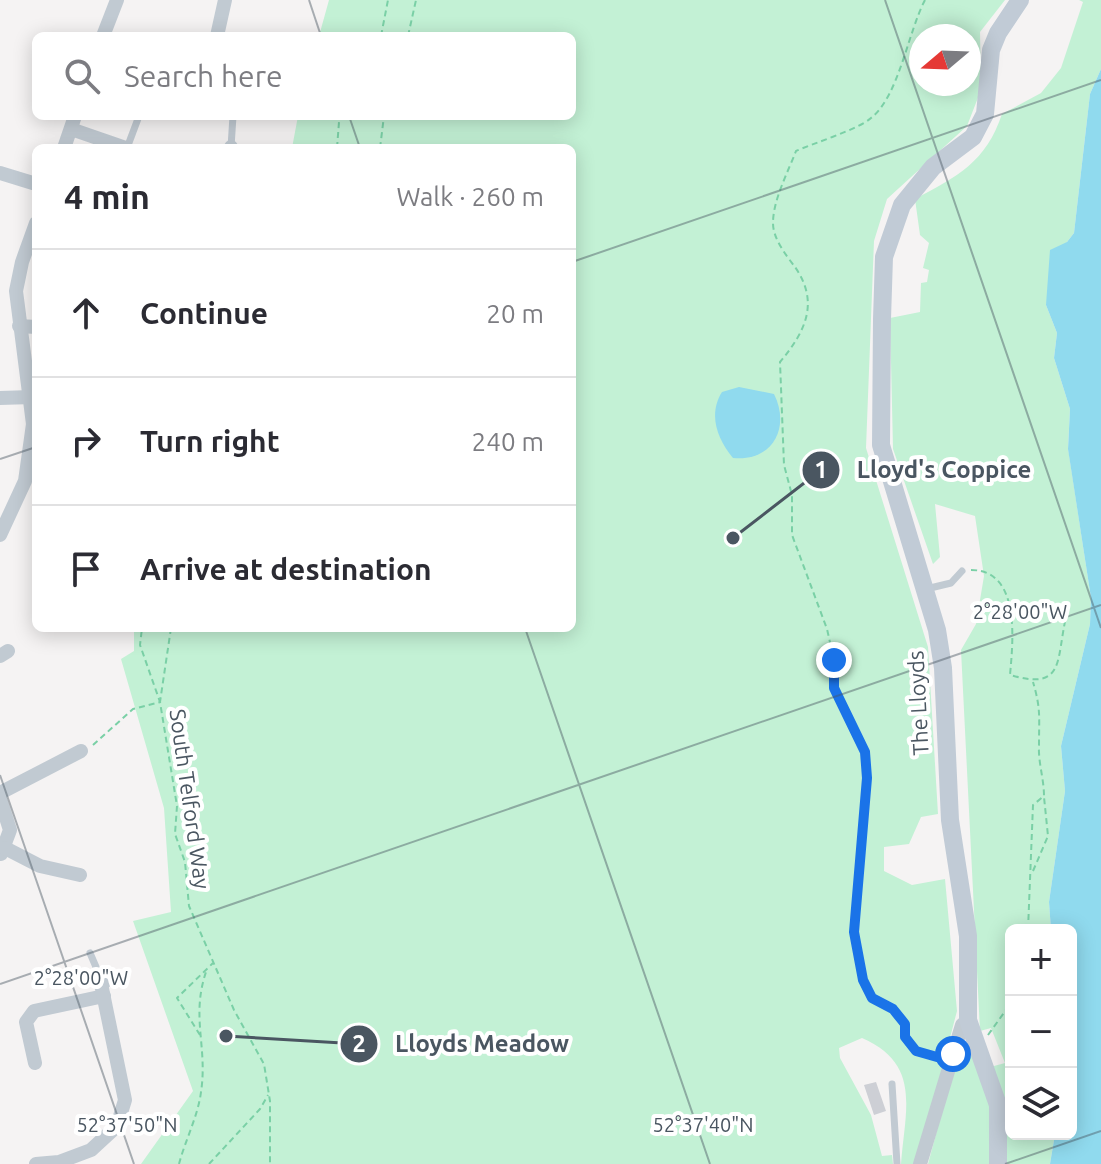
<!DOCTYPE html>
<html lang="en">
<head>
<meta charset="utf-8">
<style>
	:root { --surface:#fff; --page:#f2f2f3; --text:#2b2b33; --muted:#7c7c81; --line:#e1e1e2 }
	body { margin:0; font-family:Ubuntu,sans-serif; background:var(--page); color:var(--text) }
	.controls { position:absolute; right:24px; bottom:24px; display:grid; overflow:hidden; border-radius:12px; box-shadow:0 4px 20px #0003 }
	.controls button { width:72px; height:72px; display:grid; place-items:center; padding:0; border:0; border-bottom:2px solid var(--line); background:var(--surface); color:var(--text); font:40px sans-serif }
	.compass { position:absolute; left:909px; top:24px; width:72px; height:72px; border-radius:50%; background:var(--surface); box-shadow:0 4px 20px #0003; rotate:251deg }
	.stop { position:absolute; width:24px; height:24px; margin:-18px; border:6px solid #1a73e8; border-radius:50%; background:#fff }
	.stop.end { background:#1a73e8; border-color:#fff; box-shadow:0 2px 8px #0008 }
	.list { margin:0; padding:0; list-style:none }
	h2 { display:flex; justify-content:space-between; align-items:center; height:104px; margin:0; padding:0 32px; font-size:34px }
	h2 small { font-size:26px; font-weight:400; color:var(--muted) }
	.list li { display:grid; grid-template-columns:52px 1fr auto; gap:24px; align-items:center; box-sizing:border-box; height:128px; padding:0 32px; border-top:2px solid var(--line) }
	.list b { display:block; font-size:30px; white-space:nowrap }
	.list em { font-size:26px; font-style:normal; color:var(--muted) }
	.icon { flex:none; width:44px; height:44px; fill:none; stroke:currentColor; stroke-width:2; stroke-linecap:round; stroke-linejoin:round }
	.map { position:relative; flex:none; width:1101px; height:1164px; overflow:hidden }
	.search { position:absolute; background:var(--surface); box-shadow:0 4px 20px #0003; left:32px; top:32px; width:544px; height:88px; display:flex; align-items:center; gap:20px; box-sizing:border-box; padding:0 28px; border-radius:12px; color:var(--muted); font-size:30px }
	.panel { position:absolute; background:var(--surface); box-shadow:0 4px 20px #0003; left:32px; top:144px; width:544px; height:488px; border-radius:12px }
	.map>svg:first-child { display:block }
	.green { fill:#c3f1d5; fill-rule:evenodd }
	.water { fill:#90daee }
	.building { fill:#cdcfd5 }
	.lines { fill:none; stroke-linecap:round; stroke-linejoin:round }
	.path { stroke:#7ad0a6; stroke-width:2; stroke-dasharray:6 4; stroke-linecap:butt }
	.lane { stroke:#c1cad2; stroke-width:7 }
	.street { stroke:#c1cad2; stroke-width:14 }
	.secondary { stroke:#c1cbd6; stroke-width:18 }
	.route { stroke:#1a73e8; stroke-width:10 }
	.ticks { fill:none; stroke:#4a5661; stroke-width:2; stroke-opacity:0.45 }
	.labels { text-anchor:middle; stroke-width:8; stroke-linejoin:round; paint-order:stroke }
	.street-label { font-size:22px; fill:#4a5661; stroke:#fff }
	.ticks-label { font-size:20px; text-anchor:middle; fill:#4a5661; stroke:#fff; stroke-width:8; stroke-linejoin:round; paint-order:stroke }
	.leader { fill:none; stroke:#4a5661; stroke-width:3 }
	.callout-dot { fill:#4a5661; stroke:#fff; stroke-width:3 }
	.mark-label { font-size:24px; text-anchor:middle; font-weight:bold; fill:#fff }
	.callout-label { font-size:24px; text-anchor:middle; font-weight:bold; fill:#4a5661; stroke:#fff; stroke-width:8; stroke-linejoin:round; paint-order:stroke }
</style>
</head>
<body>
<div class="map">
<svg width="1101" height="1164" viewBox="0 0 1101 1164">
	<rect width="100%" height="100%" fill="#f5f3f3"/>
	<g class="green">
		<path d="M329,0H1005L980,32L981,90L967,126L887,199L874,241L866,448L928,647L938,814L921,817L909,844L884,847V871L912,885L945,879L957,1011L917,1164H901C905,1110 922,1064 862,1038L839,1048L840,1058L871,1115L882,1156L892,1155L893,1164H141L193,1091L133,921L171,912L164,808L121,659L134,651V628H572V148H292L298,116H572V36H319ZM921,36H969V84H921Z"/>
		<path d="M1079,0H1101V69L1090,94L1074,233L1067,242L1046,305L1057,333L1054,358L1070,409L1068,448L1091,598L1090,624L1061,746L1065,791L1049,902L1051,930H1011V1134H1055L1050,1164H928L956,1059L963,1054H975L983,1069L1005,1063L991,1028L980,1031L961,650L976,624L984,576L975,516L935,504L940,557L933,564L893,449L890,318L920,312L921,283L927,282L929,270L923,268L929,243L920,235L915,199C958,176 986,162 1002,114L1041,93L1061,68L1083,2Z"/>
	</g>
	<g class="water">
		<path d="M1101,69V1164H1050L1055,1134H1071V930H1051L1049,902L1065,791L1061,746L1090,624L1091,598L1068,449L1070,409L1054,358L1057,333L1046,305L1050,250L1067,242L1074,233L1090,94Z"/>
		<path d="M739,387L774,394C791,428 772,462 733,458C717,439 708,414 722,392Z"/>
	</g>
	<path class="building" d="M876,1082L886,1111L874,1115L864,1085Z"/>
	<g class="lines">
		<g class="path">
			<path d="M925,0C908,32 899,96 871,118C859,129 814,143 796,151C788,172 773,200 773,223C773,239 786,255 795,267C820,303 805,332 780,362L784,465L792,495V535L827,629L834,660V688L865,752L867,778L854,932L863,980L872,998L893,1009L905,1024V1037L916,1051L940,1056"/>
			<path d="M381,36L388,0"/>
			<path d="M408,36L416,0"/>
			<path d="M337,148L339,122L344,116"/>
			<path d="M380,148L384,116"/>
			<path d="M971,570C1021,570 1013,641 1010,675C1065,691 1056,661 1066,617"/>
			<path d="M171,628L160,702L177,806L175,834L185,862L189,906L234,1010L264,1064L270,1101V1164"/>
			<path d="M93,745L133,709L160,702L140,645L142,628"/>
			<path d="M1033,871L1048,836L1044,797"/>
			<path d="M1028,930L1033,805L1044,796C1044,779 1038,762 1039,745C1039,717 1041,709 1033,682"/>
			<path d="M200,1035L177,998L213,963"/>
			<path d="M988,1035L1011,1003"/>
			<path d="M179,1164C185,1141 198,1116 201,1092C208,1046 190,1016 207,969"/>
			<path d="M209,1164L260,1109L268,1095"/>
		</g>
		<g class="lane">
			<path d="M231,147L233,116"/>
			<path d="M127,148L139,116"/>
			<path d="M926,589L951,583L962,571"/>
			<path d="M90,953L99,974"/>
			<path d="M103,988L115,977L126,973"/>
			<path d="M892,1084L897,1164"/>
		</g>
		<g class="street">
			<path d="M103,36L117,0"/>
			<path d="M217,36L225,0"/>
			<path d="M71,129L126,148"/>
			<path d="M231,147V148"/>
			<path d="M64,148L75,116"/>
			<path d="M0,173L36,184"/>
			<path d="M19,326L36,327"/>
			<path d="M0,398L32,397"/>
			<path d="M0,535L25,481L33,424L16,291L22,262L36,223"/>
			<path d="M0,656L8,651"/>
			<path d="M0,793L81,751"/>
			<path d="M0,799L10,830L1,854"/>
			<path d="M5,848L40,866L80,875"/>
			<path d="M35,1063L26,1022L34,1011L104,996"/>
			<path d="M36,1164L59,1162L91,1150L117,1126L125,1100L99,974"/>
			<path d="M920,1164L962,1025L968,1020"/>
		</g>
		<path class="secondary" d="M998,1164V1105L968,1020V936L950,820L943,668L937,630L881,445L882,319L884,257L902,205L933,167L973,137L985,114L991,50L998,33L1020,0"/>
	</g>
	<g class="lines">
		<path class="route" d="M834,660V688L865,752L867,778L854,932L863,980L872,998L893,1009L905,1024V1037L916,1051L951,1061L953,1054"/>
	</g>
	<path class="ticks" d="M309,0L321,36M885,0L1101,628M349,116L360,148M572,262L1101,80M0,459L36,447M525,628L710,1164M0,775L134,1164M0,984L1101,605M1005,1164L1101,1131"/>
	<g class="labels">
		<g class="street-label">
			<text transform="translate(918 703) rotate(-93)" y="8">The Lloyds</text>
			<text transform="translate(190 799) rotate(82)" y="8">South Telford Way</text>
		</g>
	</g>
	<g class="ticks-label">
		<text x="1020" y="619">2°28'00"W</text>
		<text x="81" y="985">2°28'00"W</text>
		<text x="127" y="1132">52°37'50"N</text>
		<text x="703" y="1132">52°37'40"N</text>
	</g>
	<path class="leader" d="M733 538L821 470M226 1036L359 1044"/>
	<g class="callout-dot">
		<circle cx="733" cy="538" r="8"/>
		<circle cx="226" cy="1036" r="8"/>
		<circle cx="821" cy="470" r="20"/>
		<circle cx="359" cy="1044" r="20"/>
	</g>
	<g class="mark-label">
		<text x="821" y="478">1</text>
		<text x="359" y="1052">2</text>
	</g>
	<g class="callout-label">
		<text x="944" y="478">Lloyd's Coppice</text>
		<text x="482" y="1052">Lloyds Meadow</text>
	</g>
</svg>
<div class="controls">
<button>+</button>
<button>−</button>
<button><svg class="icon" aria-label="layers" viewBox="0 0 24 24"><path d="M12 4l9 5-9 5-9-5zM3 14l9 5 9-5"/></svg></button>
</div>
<svg class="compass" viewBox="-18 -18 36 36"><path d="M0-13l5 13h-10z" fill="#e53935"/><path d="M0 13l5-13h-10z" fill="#7c7c81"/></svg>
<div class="stop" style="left:953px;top:1054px"></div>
<div class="stop end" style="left:834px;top:660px"></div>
<div class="search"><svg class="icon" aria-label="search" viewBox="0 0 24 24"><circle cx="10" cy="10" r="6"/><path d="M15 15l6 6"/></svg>Search here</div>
<section class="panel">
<h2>4 min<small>Walk · 260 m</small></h2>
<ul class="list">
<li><svg class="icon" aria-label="ahead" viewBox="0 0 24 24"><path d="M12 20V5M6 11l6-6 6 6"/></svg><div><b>Continue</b></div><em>20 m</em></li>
<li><svg class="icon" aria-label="right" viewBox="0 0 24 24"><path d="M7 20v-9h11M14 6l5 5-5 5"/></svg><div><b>Turn right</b></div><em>240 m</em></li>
<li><svg class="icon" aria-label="arrive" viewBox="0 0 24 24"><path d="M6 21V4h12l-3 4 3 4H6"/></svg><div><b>Arrive at destination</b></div></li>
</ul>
</section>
</div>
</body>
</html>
